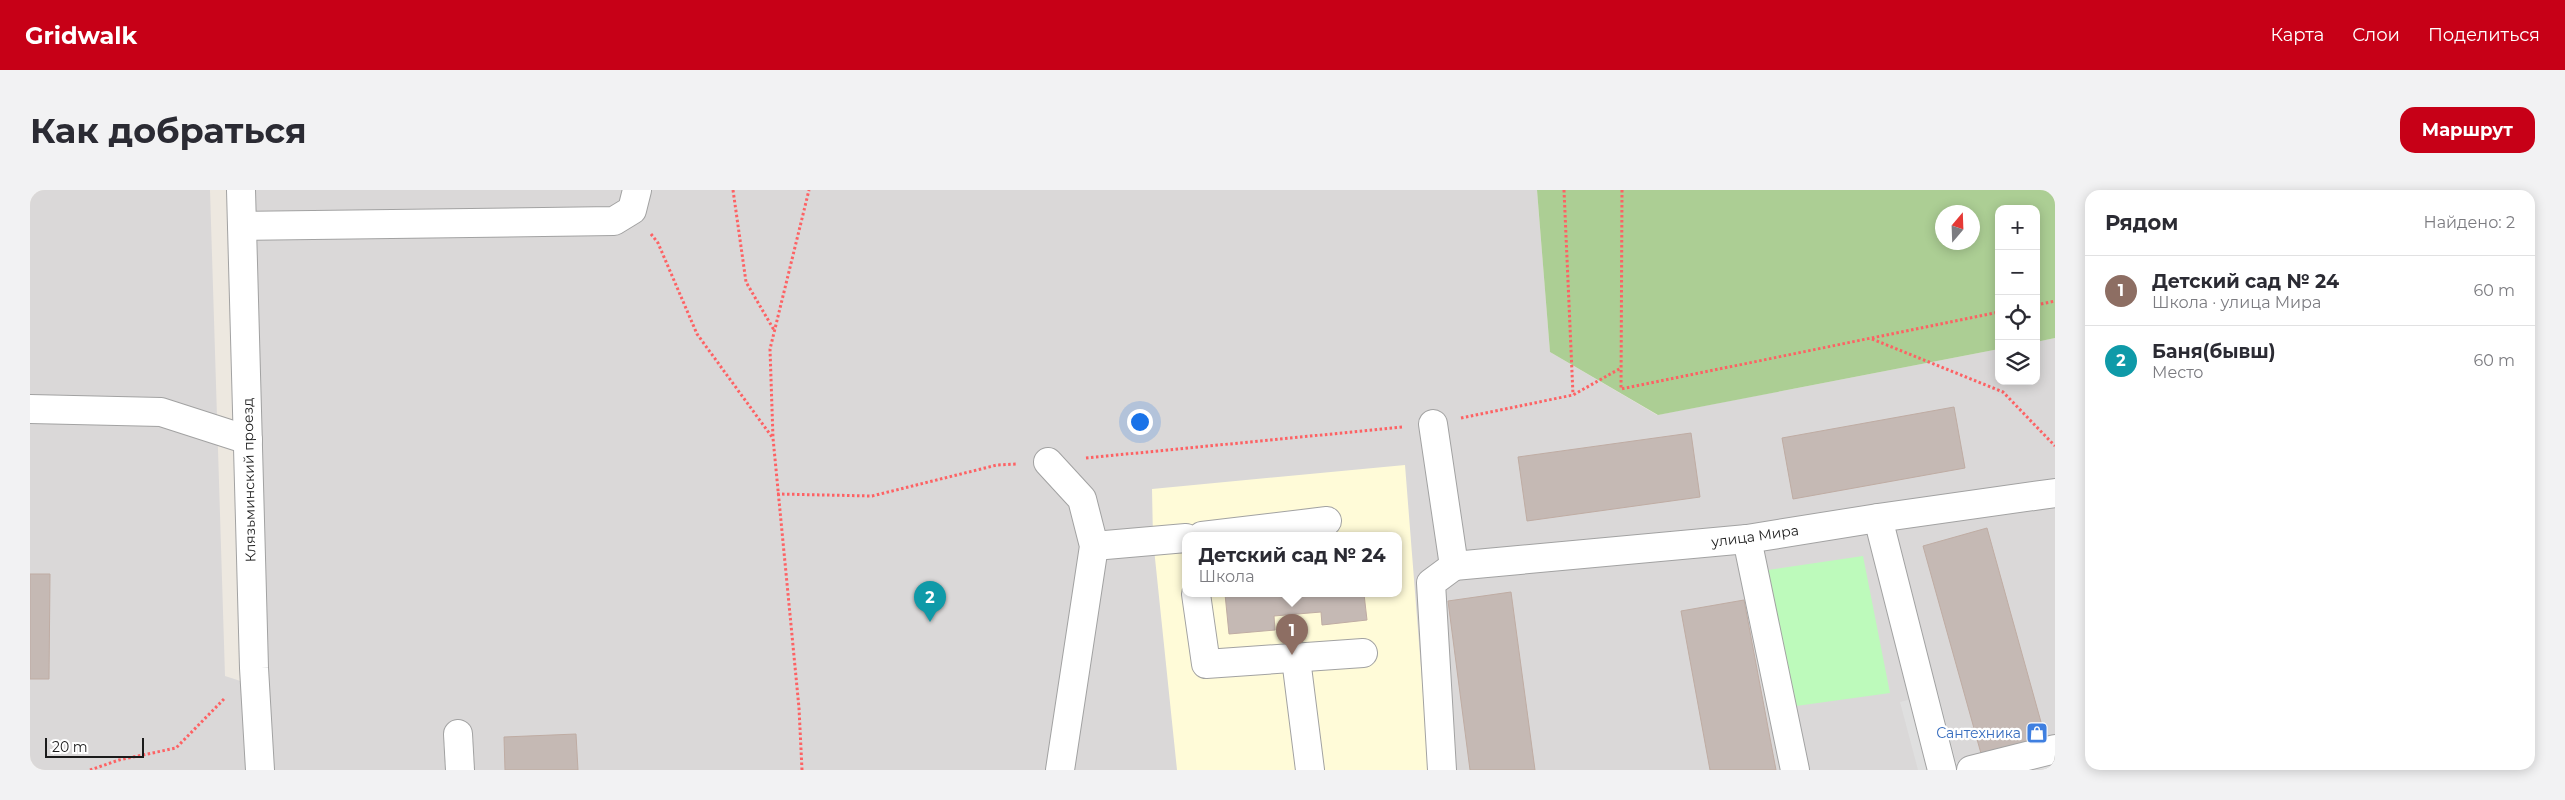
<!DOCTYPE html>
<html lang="ru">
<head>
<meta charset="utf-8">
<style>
	:root { --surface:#fff; --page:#f2f2f3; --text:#2b2b33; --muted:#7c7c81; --line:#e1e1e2; --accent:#c70017 }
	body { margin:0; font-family:Montserrat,sans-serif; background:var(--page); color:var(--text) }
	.controls { position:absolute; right:15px; top:15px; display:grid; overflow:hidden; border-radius:10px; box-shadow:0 2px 12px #0003 }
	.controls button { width:45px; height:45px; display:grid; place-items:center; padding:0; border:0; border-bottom:1px solid var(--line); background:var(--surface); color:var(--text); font:25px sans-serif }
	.compass { position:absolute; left:1905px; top:15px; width:45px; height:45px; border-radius:50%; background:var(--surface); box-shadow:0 2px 12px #0003; rotate:19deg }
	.scale { position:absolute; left:15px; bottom:12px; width:99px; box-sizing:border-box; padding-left:5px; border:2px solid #1b1b1b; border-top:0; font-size:14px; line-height:18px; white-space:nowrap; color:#1b1b1b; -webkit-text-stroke:4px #fff; paint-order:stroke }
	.you { position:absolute; left:1109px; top:231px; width:18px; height:18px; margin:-12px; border:4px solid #fff; border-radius:50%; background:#1a73e8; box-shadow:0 0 0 8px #1a73e833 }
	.badge { display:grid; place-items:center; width:32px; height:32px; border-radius:50%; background:var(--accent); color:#fff; font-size:16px; font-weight:700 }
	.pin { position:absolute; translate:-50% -41px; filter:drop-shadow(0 1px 2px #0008) }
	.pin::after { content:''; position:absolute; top:26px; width:18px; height:15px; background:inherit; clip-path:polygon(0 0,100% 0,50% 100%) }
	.popup { position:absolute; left:1152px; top:342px; width:220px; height:65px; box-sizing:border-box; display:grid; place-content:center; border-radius:10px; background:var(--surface); filter:drop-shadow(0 1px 4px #0005); font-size:16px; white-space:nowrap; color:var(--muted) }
	.popup b { font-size:19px; color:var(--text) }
	.popup::after { content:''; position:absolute; left:50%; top:100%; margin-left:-10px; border:10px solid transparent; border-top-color:var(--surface) }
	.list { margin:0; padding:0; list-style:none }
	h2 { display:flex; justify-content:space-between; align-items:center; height:65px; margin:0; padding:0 20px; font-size:21px }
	h2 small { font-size:16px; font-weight:400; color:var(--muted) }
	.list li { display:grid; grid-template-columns:32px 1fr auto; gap:15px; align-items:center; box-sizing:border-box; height:70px; padding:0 20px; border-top:1px solid var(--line) }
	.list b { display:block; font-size:19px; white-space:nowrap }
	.list p { margin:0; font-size:16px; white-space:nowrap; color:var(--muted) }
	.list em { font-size:16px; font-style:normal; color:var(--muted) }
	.icon { flex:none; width:28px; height:28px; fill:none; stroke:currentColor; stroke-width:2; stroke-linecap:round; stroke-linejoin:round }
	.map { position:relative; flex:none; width:2025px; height:580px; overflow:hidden; border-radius:15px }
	header { display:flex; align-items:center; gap:30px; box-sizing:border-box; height:70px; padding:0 25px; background:var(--accent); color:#fff }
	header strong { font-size:24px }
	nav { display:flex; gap:28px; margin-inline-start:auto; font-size:18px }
	.intro { display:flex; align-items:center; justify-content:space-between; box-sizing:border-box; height:120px; padding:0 30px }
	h1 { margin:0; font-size:35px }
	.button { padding:12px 22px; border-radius:15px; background:var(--accent); color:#fff; font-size:18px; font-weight:700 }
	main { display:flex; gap:30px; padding:0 30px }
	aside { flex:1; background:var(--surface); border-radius:15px; box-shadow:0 2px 12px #0003 }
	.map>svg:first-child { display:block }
	.residential { fill:#dad8d8; fill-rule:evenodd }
	.education { fill:#fffbd8; fill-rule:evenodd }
	.forest { fill:#acce94; fill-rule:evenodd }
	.park { fill:#bdfabb }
	.parking { fill:#dfdfdf }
	.building { fill:#c5b9b4; stroke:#bfaca3 }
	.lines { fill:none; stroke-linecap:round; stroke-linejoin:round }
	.minor-casing { stroke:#a2a2a2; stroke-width:30 }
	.path { stroke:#fd6264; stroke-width:3; stroke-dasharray:2.5 2.5; stroke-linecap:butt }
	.minor { stroke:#fff; stroke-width:28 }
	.labels { text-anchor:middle; stroke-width:4.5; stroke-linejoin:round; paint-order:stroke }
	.street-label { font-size:14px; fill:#1b1b1b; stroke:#fff }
	.shop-label { font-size:14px; fill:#366cbe; stroke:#fff; text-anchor:end }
</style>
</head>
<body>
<header>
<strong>Gridwalk</strong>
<nav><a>Карта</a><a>Слои</a><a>Поделиться</a></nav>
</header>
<div class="intro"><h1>Как добраться</h1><a class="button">Маршрут</a></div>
<main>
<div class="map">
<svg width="2025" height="580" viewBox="0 0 2025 580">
	<rect width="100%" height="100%" fill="#ede8e0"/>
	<path class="residential" d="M0,0H180L195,486L238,500L223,0H1507L1520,162L1627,225L1969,159V191H2006V152L2025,148V580H0ZM1156,346H1368V404H1156Z"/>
	<path class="education" d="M1375,275L1399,580H1147L1123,349L1122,299ZM1156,346H1368V404H1156Z"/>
	<path class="forest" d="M1507,0H2025V148L2006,152V19H1969V159L1628,225L1520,162ZM1912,22H1942V52H1912Z"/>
	<path class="park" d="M1833,366L1860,503L1759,517L1731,381Z"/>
	<path class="parking" d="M1908,502L1926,572L2025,547V579L1888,580L1870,512Z"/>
	<g class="building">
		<path d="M1924,217L1935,278L1763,309L1752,248Z"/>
		<path d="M1661,243L1670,307L1497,331L1488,267Z"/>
		<path d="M1957,338L2016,550L1952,567L1893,356Z"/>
		<path d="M0,384H20L19,489H0Z"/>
		<path d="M1481,402L1505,580H1440L1418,411Z"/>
		<path d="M1195,404H1334L1337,430L1292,435L1291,422L1244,426L1245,440L1199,444Z"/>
		<path d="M1714,410L1746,580H1680L1651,421Z"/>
		<path d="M546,544L548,580H475L474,547Z"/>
	</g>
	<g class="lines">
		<g class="minor-casing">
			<g id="minor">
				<path d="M211,0L224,478L230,580"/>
				<path d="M212,36L584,31L602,20L607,0"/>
				<path d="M0,219L131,222L218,250"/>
				<path d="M1403,234L1424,376L1401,393L1412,580"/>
				<path d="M1018,272L1052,309L1064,356L1030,580"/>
				<path d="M1848,328L1912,580"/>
				<path d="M1172,346L1297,331"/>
				<path d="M1717,349L1765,580"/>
				<path d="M1064,356L1156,348"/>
				<path d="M1424,376L1717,349L1848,328L2025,303"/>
				<path d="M1166,404L1176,474L1333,463"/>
				<path d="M1266,469L1280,580"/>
				<path d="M428,544L430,580"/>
				<path d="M1941,580L2025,559"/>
			</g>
		</g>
		<g class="path">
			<path d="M703,0L716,92L744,140"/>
			<path d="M1534,0L1543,205"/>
			<path d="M1592,0L1591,199L1969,122"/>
			<path d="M621,44L628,53L667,144L742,247"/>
			<path d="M2006,115L2025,111"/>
			<path d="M1842,149L1973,202L2025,256"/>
			<path d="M1431,228L1543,205L1591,178"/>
			<path d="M1056,268L1373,237"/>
			<path d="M747,304L842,306L967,275L988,274"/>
			<path d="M60,580L89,570L146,558L194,509"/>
			<path d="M772,580L769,518L743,248L740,159L779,0"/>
		</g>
		<use href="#minor" class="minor"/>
	</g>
	<defs>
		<g id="shop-square" transform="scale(1.125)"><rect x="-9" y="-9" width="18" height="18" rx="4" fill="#3f7fe0" stroke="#fff"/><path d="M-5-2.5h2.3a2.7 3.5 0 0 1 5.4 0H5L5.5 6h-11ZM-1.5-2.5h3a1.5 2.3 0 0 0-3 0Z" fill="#fff"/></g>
	</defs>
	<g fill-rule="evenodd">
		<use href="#shop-square" x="2007" y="543"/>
	</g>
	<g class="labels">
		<g class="street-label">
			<text transform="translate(219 290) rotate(-91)" y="5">Клязьминский проезд</text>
			<text transform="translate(1725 346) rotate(-8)" y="5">улица Мира</text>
		</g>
		<g class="shop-label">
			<text x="1991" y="548">Сантехника</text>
		</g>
	</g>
</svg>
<div class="controls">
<button>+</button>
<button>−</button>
<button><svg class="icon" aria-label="locate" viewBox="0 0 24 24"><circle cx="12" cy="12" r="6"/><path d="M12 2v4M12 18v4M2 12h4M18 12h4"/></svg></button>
<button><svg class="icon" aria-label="layers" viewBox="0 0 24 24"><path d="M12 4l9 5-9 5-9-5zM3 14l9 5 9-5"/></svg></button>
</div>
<svg class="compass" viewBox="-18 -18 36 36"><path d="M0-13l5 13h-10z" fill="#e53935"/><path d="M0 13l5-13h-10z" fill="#7c7c81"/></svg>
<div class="scale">20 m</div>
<div class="you"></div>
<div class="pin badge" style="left:1262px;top:465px;background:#8d6e63">1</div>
<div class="popup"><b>Детский сад № 24</b>Школа</div>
<div class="pin badge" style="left:900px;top:432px;background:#0f9aa8">2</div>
</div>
<aside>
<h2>Рядом<small>Найдено: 2</small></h2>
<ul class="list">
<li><span class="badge" style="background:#8d6e63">1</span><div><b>Детский сад № 24</b><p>Школа · улица Мира</p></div><em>60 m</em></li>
<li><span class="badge" style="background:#0f9aa8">2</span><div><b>Баня(бывш)</b><p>Место</p></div><em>60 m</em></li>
</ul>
</aside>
</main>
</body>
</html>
